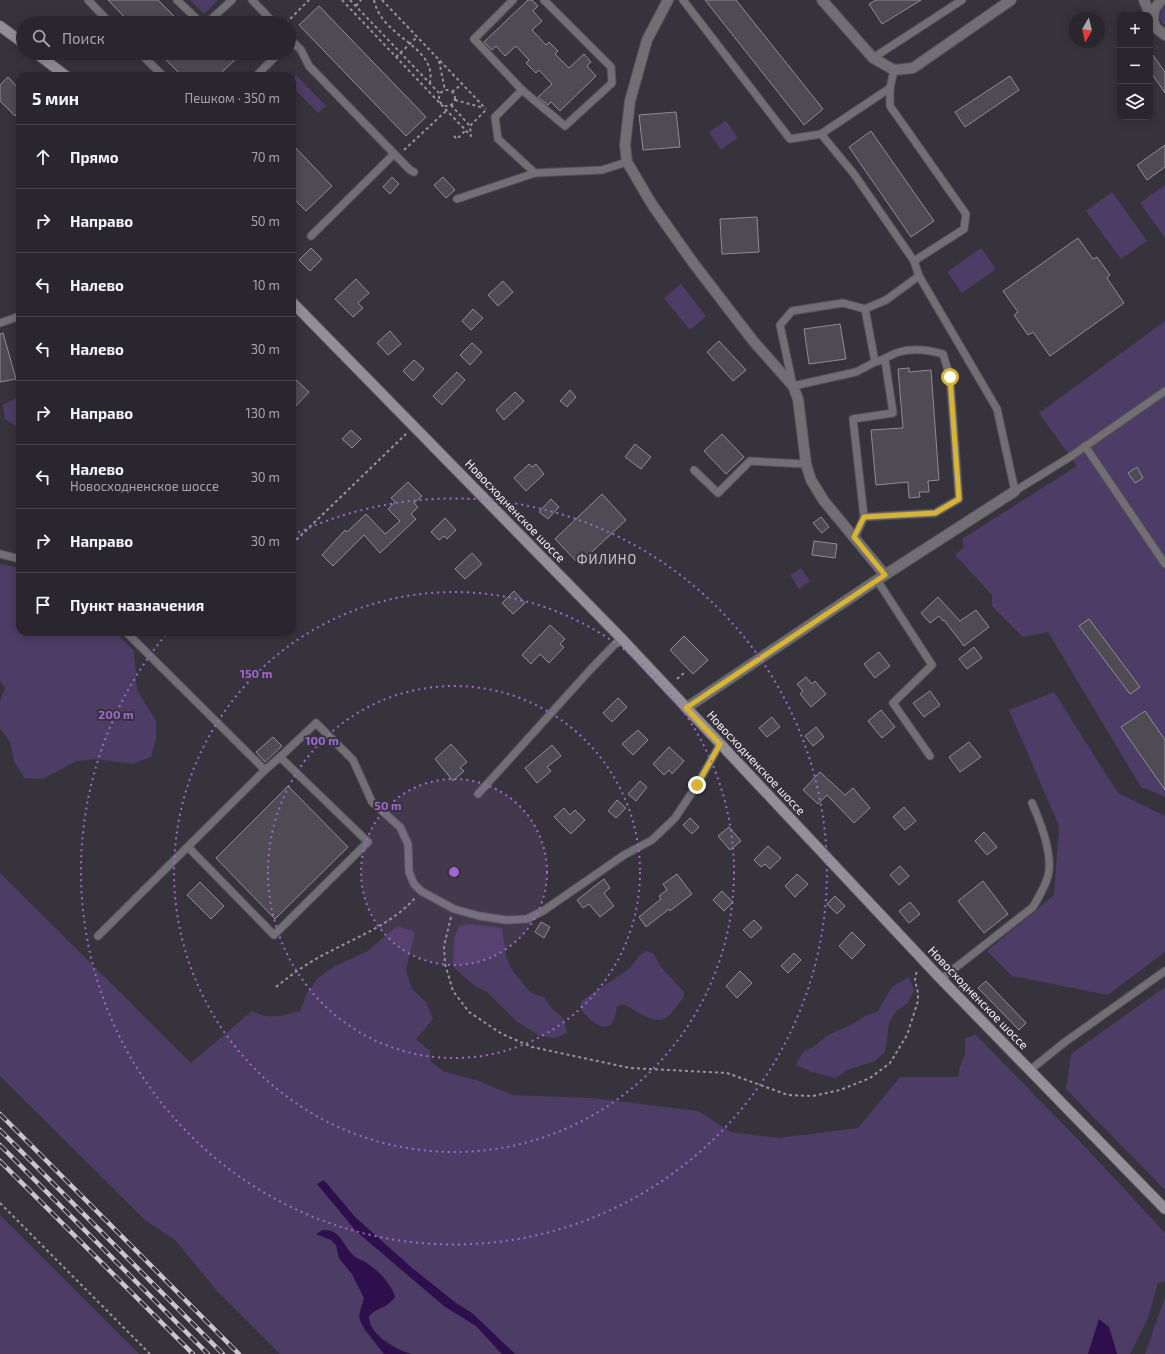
<!DOCTYPE html>
<html lang="ru">
<head>
<meta charset="utf-8">
<style>
	:root { --surface:#29262d; --page:#353239; --text:#f1f3f6; --muted:#a5a5aa; --line:#454349 }
	body { margin:0; font-family:"Exo 2",sans-serif; background:var(--page); color:var(--text) }
	.controls { position:absolute; right:12px; top:12px; display:grid; overflow:hidden; border-radius:8px; box-shadow:0 2px 10px #0003 }
	.controls button { width:36px; height:36px; display:grid; place-items:center; padding:0; border:0; border-bottom:1px solid var(--line); background:var(--surface); color:var(--text); font:20px sans-serif }
	.compass { position:absolute; left:1069px; top:12px; width:36px; height:36px; border-radius:50%; background:var(--surface); box-shadow:0 2px 10px #0003; rotate:188deg }
	.stop { position:absolute; width:12px; height:12px; margin:-9px; border:3px solid #d7b434; border-radius:50%; background:#fff }
	.stop.end { background:#d7b434; border-color:#fff; box-shadow:0 1px 4px #0008 }
	.list { margin:0; padding:0; list-style:none }
	h2 { display:flex; justify-content:space-between; align-items:center; height:52px; margin:0; padding:0 16px; font-size:17px }
	h2 small { font-size:13px; font-weight:400; color:var(--muted) }
	.list li { display:grid; grid-template-columns:26px 1fr auto; gap:12px; align-items:center; box-sizing:border-box; height:64px; padding:0 16px; border-top:1px solid var(--line) }
	.list b { display:block; font-size:15px; white-space:nowrap }
	.list p { margin:0; font-size:13px; white-space:nowrap; color:var(--muted) }
	.list em { font-size:13px; font-style:normal; color:var(--muted) }
	.icon { flex:none; width:22px; height:22px; fill:none; stroke:currentColor; stroke-width:2; stroke-linecap:round; stroke-linejoin:round }
	.map { position:relative; flex:none; width:1165px; height:1354px; overflow:hidden }
	.search { position:absolute; background:var(--surface); box-shadow:0 2px 10px #0003; left:16px; top:16px; width:280px; height:44px; display:flex; align-items:center; gap:10px; box-sizing:border-box; padding:0 14px; border-radius:22px; color:var(--muted); font-size:15px }
	.panel { position:absolute; background:var(--surface); box-shadow:0 2px 10px #0003; left:16px; top:72px; width:280px; height:564px; border-radius:12px }
	.map>svg:first-child { display:block }
	.green { fill:#4d3c65 }
	.water { fill:#2f0e4d }
	.building { fill:#4f4b55; stroke:#908c97 }
	.lines { fill:none; stroke-linecap:round; stroke-linejoin:round }
	.lane-casing { stroke:#55525a; stroke-width:9 }
	.street-casing { stroke:#55525a; stroke-width:12 }
	.secondary-casing { stroke:#55525a; stroke-width:12 }
	.path { stroke:#97949b; stroke-width:2; stroke-dasharray:3 3; stroke-linecap:butt }
	.lane { stroke:#716f74; stroke-width:7 }
	.street { stroke:#716f74; stroke-width:10 }
	.secondary { stroke:#928f97; stroke-width:10 }
	.rail-casing { stroke:#c9c6cc; stroke-width:4.5 }
	.rail { stroke:#37333c; stroke-width:3; stroke-dasharray:9; stroke-linecap:butt }
	.route { stroke:#d7b434; stroke-width:5 }
	.ring { fill:none; stroke:#a067d0; stroke-width:2; stroke-dasharray:2 4 }
	.labels { text-anchor:middle; stroke-width:4; stroke-linejoin:round; paint-order:stroke }
	.street-label { font-size:12px; fill:#f5f2f8; stroke:#37333c }
	.neighbourhood-label { font-size:13px; letter-spacing:1px; fill:#cbc7d2; stroke:#37333c }
	.centre { fill:#a067d0; stroke:#37333c; stroke-width:2 }
	.ring-label { font-size:12px; text-anchor:middle; font-weight:bold; fill:#a067d0; stroke:#37333c; stroke-width:4; stroke-linejoin:round; paint-order:stroke }
</style>
</head>
<body>
<div class="map">
<svg width="1165" height="1354" viewBox="0 0 1165 1354">
	<rect width="100%" height="100%" fill="#37333c"/>
	<g class="green">
		<path d="M190,0H218L204,14Z"/>
		<path d="M1165,5V26C1158,20 1159,12 1165,5Z"/>
		<path d="M296,75L326,106L318,113L292,86V79Z"/>
		<path d="M726,121L738,138L721,150L709,132Z"/>
		<path d="M1165,185V238L1140,203Z"/>
		<path d="M1112,192L1147,241L1121,259L1086,211Z"/>
		<path d="M981,248L996,269L962,293L947,272Z"/>
		<path d="M681,284L706,316L690,330L664,298Z"/>
		<path d="M1165,321V797L1141,787L1048,632L1023,637L992,606V595L955,555L964,547L962,539L1077,466L1039,413Z"/>
		<path d="M20,396V429L5,419L3,405Z"/>
		<path d="M0,564L20,568V632H115L134,651L137,690L156,721V739L151,757L133,764L96,759L76,761L43,779L24,778L14,761L10,742L0,728V701L5,688L0,681Z"/>
		<path d="M801,568L810,581L799,589L790,575Z"/>
		<path d="M1054,692L1118,793L1165,816V952L1108,995L1012,976L987,951L1054,895L1059,826L1009,710Z"/>
		<path d="M0,873L191,1063L252,1011C270,1020 281,1016 300,1011L307,993L318,978L333,967L368,951L397,926L415,932L406,970L412,989L426,1002L433,1019L416,1039L430,1051L431,1062L443,1071L479,1081L512,1095L592,1098L698,1111L731,1132L779,1138L858,1128L900,1077H958L960,1067L965,1054V1039L975,1034L1090,1152L1165,1233V1281L1158,1283L1148,1318L1130,1354H1117L1109,1327L1099,1320L1088,1354H515L472,1313L456,1303L412,1268L355,1217L324,1180L356,1231L444,1306L476,1326L502,1354H411L398,1349L382,1338L372,1328L369,1322V1316L374,1311L380,1309L367,1263C361,1260 355,1258 351,1253C342,1242 340,1230 323,1230L316,1234L331,1240L336,1245L339,1258L352,1274L364,1298L360,1310L363,1329L384,1354H280L217,1291L175,1240L145,1220L0,1076Z"/>
		<path d="M473,924L502,928L506,956L512,970L531,993L544,997L552,1009L564,1019L567,1033L555,1038L540,1036L516,1021L487,992L475,986L453,967L454,939L459,926Z"/>
		<path d="M647,951L653,953L661,967L684,992V998C677,1003 675,1010 670,1015C655,1029 636,1009 623,1004L617,1006C616,1010 616,1016 614,1020C606,1037 586,1017 580,1008L581,1001L629,969L640,955Z"/>
		<path d="M909,977L914,990L908,1003L896,1011L889,1023L885,1052L875,1061L847,1070L836,1078L809,1071L796,1065L803,1052L816,1045L826,1036L853,1024L865,1016L878,1011L892,987Z"/>
		<path d="M1165,987V1190L1066,1089L1071,1054Z"/>
		<path d="M0,1215L139,1354H0Z"/>
		<path d="M1165,1297V1354H1145Z"/>
	</g>
	<g class="water">
		<path d="M324,1180L355,1217L412,1268L456,1303L472,1313L515,1354H502L476,1326L444,1306L356,1231L317,1184Z"/>
		<path d="M323,1230C342,1230 342,1246 354,1256C358,1259 362,1260 365,1262C377,1269 392,1284 395,1297C388,1308 377,1307 369,1316C369,1336 394,1349 411,1354H384L361,1323L359,1316L364,1298L352,1274L339,1258L336,1245L331,1240L316,1234Z"/>
		<path d="M1099,1319L1109,1327L1117,1354H1088Z"/>
	</g>
	<g class="building">
		<path d="M108,0H158L181,23H130Z"/>
		<path d="M528,0H532L538,6L533,11L542,21L532,30L546,45L549,42L558,51L555,54L569,68L584,54L591,62L587,66L596,76L560,111L551,102L548,105L538,97L552,84L539,70L536,73L526,63L529,60L516,46L505,56L496,46L492,50L484,42Z"/>
		<path d="M705,0H736L823,109L804,125Z"/>
		<path d="M876,0H921L882,24L869,4Z"/>
		<path d="M319,6L426,117L406,136L299,25Z"/>
		<path d="M1150,51L1165,72V93L1150,71Z"/>
		<path d="M159,53H242L218,76H182Z"/>
		<path d="M1010,76L1019,90L965,127L955,112Z"/>
		<path d="M8,77L20,90V111L15,116L0,101V85Z"/>
		<path d="M676,112L680,147L643,150L639,115Z"/>
		<path d="M871,131L934,221L911,237L849,147Z"/>
		<path d="M292,144L332,186L306,211L292,197Z"/>
		<path d="M1165,145V167L1147,180L1137,165Z"/>
		<path d="M392,177L399,184L390,194L383,187Z"/>
		<path d="M443,177L455,190L446,198L434,185Z"/>
		<path d="M757,217L759,252L722,254L720,219Z"/>
		<path d="M1078,238L1093,259L1097,257L1110,275L1107,278L1124,303L1050,356L1033,332L1028,335L1014,315L1018,312L1003,291Z"/>
		<path d="M311,248L322,259L310,271L299,260Z"/>
		<path d="M356,279L369,293L358,303L363,308L353,317L335,299Z"/>
		<path d="M503,281L513,292L498,306L488,295Z"/>
		<path d="M473,309L483,318L471,330L462,321Z"/>
		<path d="M840,324L846,359L809,364L804,329Z"/>
		<path d="M390,331L401,344L388,355L377,343Z"/>
		<path d="M3,333L16,379L0,382V334Z"/>
		<path d="M719,341L746,370L733,381L707,352Z"/>
		<path d="M472,343L482,352L470,365L460,355Z"/>
		<path d="M414,360L424,369L413,381L403,371Z"/>
		<path d="M909,368V372L931,370L939,480L928,481L929,492H919L920,497L909,498L908,482L876,485L871,430L903,428L898,369Z"/>
		<path d="M457,372L465,380L442,405L433,396Z"/>
		<path d="M292,376L309,392L292,410Z"/>
		<path d="M570,390L576,397L567,407L560,401Z"/>
		<path d="M515,392L524,401L504,420L496,410Z"/>
		<path d="M351,430L361,439L352,448L342,439Z"/>
		<path d="M722,434L744,457L726,474L704,451Z"/>
		<path d="M635,444L651,457L641,469L625,457Z"/>
		<path d="M529,464L532,467L536,464L544,474L526,491L514,478Z"/>
		<path d="M1137,467L1143,478L1135,483L1128,473Z"/>
		<path d="M408,482L422,496L414,503L418,507L411,514L416,519L380,553L364,535L333,566L322,555L345,530L347,532L366,514L385,534L400,521L388,509L395,502L391,498Z"/>
		<path d="M602,494L626,520L579,564L555,539Z"/>
		<path d="M551,499L559,507L548,519L539,512Z"/>
		<path d="M821,517L829,527L822,533L813,523Z"/>
		<path d="M445,518L456,530L447,539L444,536L439,540L431,532Z"/>
		<path d="M814,541L837,544L835,558L812,555Z"/>
		<path d="M472,553L482,564L465,579L455,569Z"/>
		<path d="M514,591L525,603L513,614L502,603Z"/>
		<path d="M938,597L960,621L976,610L989,627L964,646L944,620L943,621L939,616L930,623L921,613Z"/>
		<path d="M1089,619L1140,687L1130,694L1079,626Z"/>
		<path d="M550,625L565,639L560,644L564,647L549,663L540,654L531,664L522,655Z"/>
		<path d="M684,636L708,660L693,674L670,650Z"/>
		<path d="M974,647L982,658L967,669L959,659Z"/>
		<path d="M879,652L890,666L875,678L864,664Z"/>
		<path d="M806,677L812,684L815,681L826,694L811,707L800,694L803,691L797,684Z"/>
		<path d="M930,691L940,705L924,717L913,703Z"/>
		<path d="M618,698L627,707L612,722L603,713Z"/>
		<path d="M881,710L895,727L882,738L868,721Z"/>
		<path d="M1145,711L1165,740V790L1121,727Z"/>
		<path d="M772,717L780,727L767,737L759,728Z"/>
		<path d="M816,727L824,737L813,746L805,736Z"/>
		<path d="M638,730L648,740L633,755L622,744Z"/>
		<path d="M273,737L282,746L265,762L256,752Z"/>
		<path d="M969,742L981,757L960,772L949,757Z"/>
		<path d="M451,744L467,762L460,768L464,771L453,781L435,759Z"/>
		<path d="M552,745L561,756L547,767L551,771L537,783L525,768Z"/>
		<path d="M669,747L684,761L672,774L669,770L664,775L653,764Z"/>
		<path d="M820,772L845,795L853,788L870,808L854,823L827,795L818,804L803,790Z"/>
		<path d="M640,781L647,787L636,801L628,794Z"/>
		<path d="M288,786L348,847L275,919L216,858Z"/>
		<path d="M617,800L626,808L616,818L608,811Z"/>
		<path d="M904,807L916,821L905,830L893,817Z"/>
		<path d="M564,808L570,815L575,810L585,820L571,834L554,817Z"/>
		<path d="M690,818L699,827L692,834L683,825Z"/>
		<path d="M729,827L741,841L730,850L718,836Z"/>
		<path d="M984,832L997,847L987,855L975,841Z"/>
		<path d="M768,846L781,858L770,869L765,864L761,867L754,860Z"/>
		<path d="M900,866L909,876L899,885L890,875Z"/>
		<path d="M677,874L692,894L670,911L669,909L646,927L639,917L661,899L659,896L667,890L663,884Z"/>
		<path d="M797,874L808,884L795,897L785,886Z"/>
		<path d="M604,879L610,888L604,893L614,906L600,917L589,904L583,908L577,900Z"/>
		<path d="M983,881L1008,914L984,933L958,901Z"/>
		<path d="M200,882L224,906L211,919L187,895Z"/>
		<path d="M722,891L733,902L724,911L713,900Z"/>
		<path d="M835,896L845,906L837,914L827,904Z"/>
		<path d="M910,902L920,914L909,923L899,911Z"/>
		<path d="M754,920L762,928L751,938L743,930Z"/>
		<path d="M541,922L550,927L544,938L535,932Z"/>
		<path d="M852,932L865,945L852,959L839,946Z"/>
		<path d="M794,953L801,960L788,973L781,966Z"/>
		<path d="M740,971L752,983L737,998L726,986Z"/>
		<path d="M986,981L1026,1023L1019,1030L978,988Z"/>
	</g>
	<g class="lines">
		<g class="lane-casing">
			<g id="lane">
				<path d="M88,0L110,23"/>
				<path d="M177,0L201,23"/>
				<path d="M252,0L274,23"/>
				<path d="M513,0L474,39L522,90L565,126L612,83L611,67L544,0"/>
				<path d="M683,0L790,139L821,134L890,88L894,70"/>
				<path d="M207,23L232,0"/>
				<path d="M289,38L301,50L309,66L410,170L414,172"/>
				<path d="M140,53L163,76"/>
				<path d="M873,58L962,0"/>
				<path d="M256,76L279,53"/>
				<path d="M890,88V106L966,214L964,229L914,261"/>
				<path d="M522,90L495,117L498,139L535,173L602,170L627,162"/>
				<path d="M821,134L854,174L914,261L919,276L997,409L1015,491L1070,457L1165,391"/>
				<path d="M457,199L535,173"/>
				<path d="M311,236L394,154"/>
				<path d="M865,309L843,303L792,311L780,325L793,386L856,372L875,362"/>
				<path d="M0,323L20,316"/>
				<path d="M1085,446L1165,564"/>
				<path d="M694,470L718,493L750,461L806,464"/>
				<path d="M864,517L853,419L893,413L885,360"/>
				<path d="M855,537L864,517L935,513L959,499L950,377L943,354C929,350 913,348 899,352C889,355 885,360 875,362L865,309L886,300L919,276"/>
				<path d="M0,554L20,559"/>
				<path d="M877,580L932,665L893,703L930,756"/>
				<path d="M280,757L316,723L353,760L372,802L400,827L408,844L409,872L414,884L421,891L454,909L479,916L506,920L527,919L543,911L624,855L652,840L675,818L697,785L720,744"/>
				<path d="M478,794L590,670L621,638"/>
				<path d="M188,847L274,935L368,842L280,757L265,770"/>
				<path d="M98,936L265,770L126,632"/>
				<path d="M941,979L1033,907C1039,897 1045,887 1048,876C1053,855 1040,821 1032,803"/>
				<path d="M1030,1070L1065,1042L1165,971"/>
			</g>
		</g>
		<g class="street-casing">
			<g id="street">
				<path d="M668,0L647,40L630,101L625,145L627,162L653,206L694,264L754,342L793,386L798,399L806,464L811,480L824,501L885,575"/>
				<path d="M822,0L873,58L894,70L913,68L1011,0"/>
				<path d="M1144,0L1156,28L1165,35"/>
				<path d="M1153,20L1154,10L1161,0"/>
				<path d="M686,708L877,580L1015,491"/>
			</g>
		</g>
		<g class="secondary-casing">
			<g id="secondary">
				<path d="M0,26L23,43"/>
				<path d="M36,53L66,76"/>
				<path d="M292,302L621,638L941,979L1165,1209"/>
			</g>
		</g>
		<g class="path">
			<path d="M342,0L471,136L470,126L486,110"/>
			<path d="M350,0L440,94"/>
			<path d="M374,0C382,39 437,45 430,83"/>
			<path d="M382,0L486,109"/>
			<path d="M356,6L361,0"/>
			<path d="M286,23L309,0"/>
			<path d="M396,57L417,37"/>
			<path d="M439,61L445,90"/>
			<circle cx="447" cy="98" r="8"/>
			<path d="M452,92L462,84"/>
			<path d="M455,100L484,108"/>
			<path d="M451,105L470,126"/>
			<path d="M454,136L457,139L466,130"/>
			<path d="M404,150L447,110"/>
			<path d="M292,544L406,434"/>
			<path d="M677,679L684,673"/>
			<path d="M451,917L444,946L445,964L453,991L469,1012L502,1034L532,1047L630,1068L727,1073L788,1095L813,1096L840,1090L870,1078L890,1063L907,1035L918,1001V993L915,980L917,970"/>
			<path d="M276,987C292,974 309,962 327,953C357,937 392,924 415,898"/>
			<path d="M0,1203L150,1354"/>
		</g>
		<use href="#lane" class="lane"/>
		<use href="#street" class="street"/>
		<use href="#secondary" class="secondary"/>
		<g class="rail-casing">
			<g id="rail">
				<path d="M0,1114L239,1354"/>
				<path d="M0,1130L223,1354"/>
				<path d="M0,1145L208,1354"/>
				<path d="M0,1161L193,1354"/>
			</g>
		</g>
		<use href="#rail" class="rail"/>
	</g>
	<g class="lines">
		<path class="route" d="M697,785L720,744L686,708L885,575L854,537L864,517L935,513L959,499L950,377"/>
	</g>
	<circle cx="454" cy="872" r="93" fill="#a067d0" fill-opacity=".12"/>
	<g class="ring">
		<circle cx="454" cy="872" r="93"/>
		<circle cx="454" cy="872" r="186"/>
		<circle cx="454" cy="872" r="280"/>
		<path d="M293 535A373 373 0 1 1 168 632"/>
	</g>
	<g class="labels">
		<g class="street-label">
			<text transform="translate(515 511) rotate(46)" y="4">Новосходненское шоссе</text>
			<text transform="translate(756 763) rotate(47)" y="4">Новосходненское шоссе</text>
			<text transform="translate(978 998) rotate(46)" y="4">Новосходненское шоссе</text>
		</g>
		<g class="neighbourhood-label">
			<text x="607" y="564">ФИЛИНО</text>
		</g>
	</g>
	<circle cx="454" cy="872" r="6" class="centre"/>
	<g class="ring-label">
		<text x="256" y="678">150 m</text>
		<text x="116" y="719">200 m</text>
		<text x="322" y="745">100 m</text>
		<text x="388" y="810">50 m</text>
	</g>
</svg>
<div class="controls">
<button>+</button>
<button>−</button>
<button><svg class="icon" aria-label="layers" viewBox="0 0 24 24"><path d="M12 4l9 5-9 5-9-5zM3 14l9 5 9-5"/></svg></button>
</div>
<svg class="compass" viewBox="-18 -18 36 36"><path d="M0-13l5 13h-10z" fill="#e53935"/><path d="M0 13l5-13h-10z" fill="#a5a5aa"/></svg>
<div class="stop" style="left:950px;top:377px"></div>
<div class="stop end" style="left:697px;top:785px"></div>
<div class="search"><svg class="icon" aria-label="search" viewBox="0 0 24 24"><circle cx="10" cy="10" r="6"/><path d="M15 15l6 6"/></svg>Поиск</div>
<section class="panel">
<h2>5 мин<small>Пешком · 350 m</small></h2>
<ul class="list">
<li><svg class="icon" aria-label="ahead" viewBox="0 0 24 24"><path d="M12 20V5M6 11l6-6 6 6"/></svg><div><b>Прямо</b></div><em>70 m</em></li>
<li><svg class="icon" aria-label="right" viewBox="0 0 24 24"><path d="M7 20v-9h11M14 6l5 5-5 5"/></svg><div><b>Направо</b></div><em>50 m</em></li>
<li><svg class="icon" aria-label="left" viewBox="0 0 24 24"><path d="M17 20v-9H6M10 6l-5 5 5 5"/></svg><div><b>Налево</b></div><em>10 m</em></li>
<li><svg class="icon" aria-label="left" viewBox="0 0 24 24"><path d="M17 20v-9H6M10 6l-5 5 5 5"/></svg><div><b>Налево</b></div><em>30 m</em></li>
<li><svg class="icon" aria-label="right" viewBox="0 0 24 24"><path d="M7 20v-9h11M14 6l5 5-5 5"/></svg><div><b>Направо</b></div><em>130 m</em></li>
<li><svg class="icon" aria-label="left" viewBox="0 0 24 24"><path d="M17 20v-9H6M10 6l-5 5 5 5"/></svg><div><b>Налево</b><p>Новосходненское шоссе</p></div><em>30 m</em></li>
<li><svg class="icon" aria-label="right" viewBox="0 0 24 24"><path d="M7 20v-9h11M14 6l5 5-5 5"/></svg><div><b>Направо</b></div><em>30 m</em></li>
<li><svg class="icon" aria-label="arrive" viewBox="0 0 24 24"><path d="M6 21V4h12l-3 4 3 4H6"/></svg><div><b>Пункт назначения</b></div></li>
</ul>
</section>
</div>
</body>
</html>
